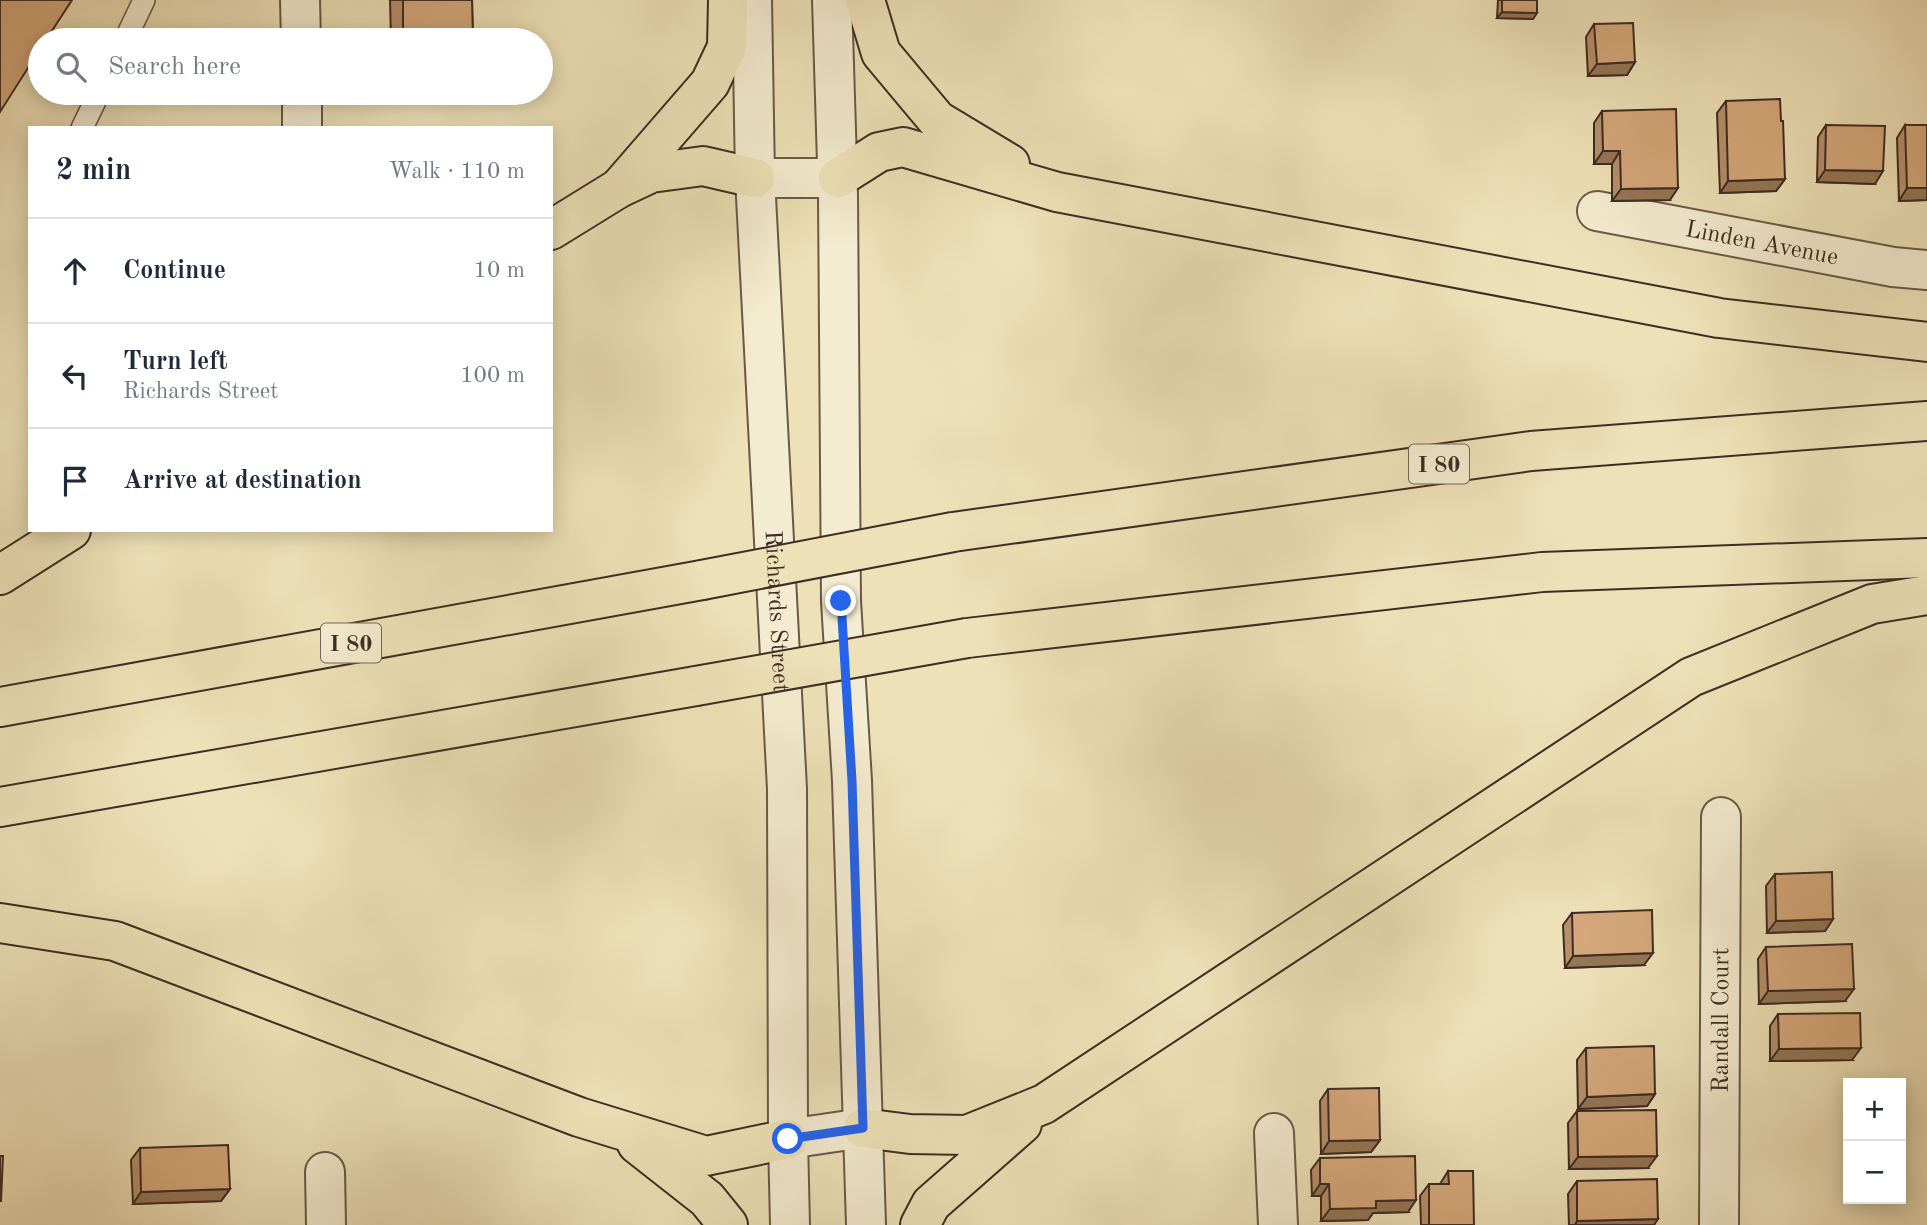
<!DOCTYPE html>
<html lang="en">
<head>
<meta charset="utf-8">
<style>
	:root { --surface:#fff; --page:#f2f2f3; --text:#1f2937; --muted:#747a83; --line:#e0e1e3 }
	body { margin:0; font-family:"Old Standard TT",serif; background:var(--page); color:var(--text) }
	.controls { position:absolute; right:21px; bottom:21px; display:grid; overflow:hidden; border-radius:0px; box-shadow:0 4px 18px #0003 }
	.controls button { width:63px; height:63px; display:grid; place-items:center; padding:0; border:0; border-bottom:2px solid var(--line); background:var(--surface); color:var(--text); font:35px sans-serif }
	.stop { position:absolute; width:21px; height:21px; margin:-16px; border:5px solid #2563eb; border-radius:50%; background:#fff }
	.stop.end { background:#2563eb; border-color:#fff; box-shadow:0 2px 7px #0008 }
	.list { margin:0; padding:0; list-style:none }
	h2 { display:flex; justify-content:space-between; align-items:center; height:91px; margin:0; padding:0 28px; font-size:30px }
	h2 small { font-size:23px; font-weight:400; color:var(--muted) }
	.list li { display:grid; grid-template-columns:46px 1fr auto; gap:21px; align-items:center; box-sizing:border-box; height:105px; padding:0 28px; border-top:2px solid var(--line) }
	.list b { display:block; font-size:26px; white-space:nowrap }
	.list p { margin:0; font-size:23px; white-space:nowrap; color:var(--muted) }
	.list em { font-size:23px; font-style:normal; color:var(--muted) }
	.icon { flex:none; width:38px; height:38px; fill:none; stroke:currentColor; stroke-width:2; stroke-linecap:round; stroke-linejoin:round }
	.map { position:relative; flex:none; width:1927px; height:1225px; overflow:hidden }
	.search { position:absolute; background:var(--surface); box-shadow:0 4px 18px #0003; left:28px; top:28px; width:525px; height:77px; display:flex; align-items:center; gap:18px; box-sizing:border-box; padding:0 24px; border-radius:38px; color:var(--muted); font-size:26px }
	.panel { position:absolute; background:var(--surface); box-shadow:0 4px 18px #0003; left:28px; top:126px; width:525px; height:406px; border-radius:0px }
	.map>svg:first-child { display:block }
	.lines { fill:none; stroke-linecap:round; stroke-linejoin:round }
	.service-casing { stroke:#6a5949; stroke-width:24 }
	.minor-casing { stroke:#6a5949; stroke-width:42 }
	.tertiary-casing { stroke:#6a5949; stroke-width:42 }
	.motorway-casing { stroke:#3e2c24; stroke-width:42 }
	.service { stroke:#f4ecd0; stroke-width:21 }
	.minor { stroke:#f4ecd0; stroke-width:38 }
	.tertiary { stroke:#f4ecd0; stroke-width:38 }
	.motorway { stroke:#eee1b7; stroke-width:38 }
	.motorway-bridge-casing { stroke:#3e2c24; stroke-width:42; stroke-linecap:butt }
	.motorway-bridge { stroke:#eee1b7; stroke-width:38 }
	.wall { fill:#b7906a; stroke:#3e2c24; stroke-width:2 }
	.shaded-wall { fill:#957656; stroke:#3e2c24; stroke-width:2 }
	.building { fill:#d5a87b; stroke:#3e2c24; stroke-width:2 }
	.route { stroke:#2563eb; stroke-width:9 }
	.labels { text-anchor:middle; stroke-width:5; stroke-linejoin:round; paint-order:stroke }
	.shield { fill:#f4ecd0; stroke:#756658; stroke-width:2 }
	.shield-label { font-size:23px; font-weight:bold; fill:#3e2c24 }
	.street-label { font-size:24px; fill:#3e2c24; stroke:#f4ecd0 }
</style>
</head>
<body>
<div class="map">
<svg width="1927" height="1225" viewBox="0 0 1927 1225">
	<rect width="100%" height="100%" fill="#eee1b7"/>
	<filter id="stains"><feTurbulence type="fractalNoise" baseFrequency=".00286" numOctaves="4"/><feColorMatrix values="0 0 0 0 .2 0 0 0 0 .09 0 0 0 0 .02 0 0 0 .5 -.17"/></filter>
	<radialGradient id="worn" r=".72"><stop offset=".6" stop-color="#630" stop-opacity="0"/><stop offset="1" stop-color="#630" stop-opacity=".3"/></radialGradient>
	<g class="lines">
		<g class="service-casing">
			<g id="service">
				<path d="M125,40L144,0"/>
				<path d="M82,128L99,93"/>
			</g>
		</g>
		<g class="minor-casing">
			<g id="minor">
				<path d="M300,0L301,40"/>
				<path d="M302,93V128"/>
				<path id="s1" d="M1597,211L1893,267L1927,270"/>
				<path d="M1274,1133L1278,1225"/>
				<path d="M325,1172L326,1225"/>
				<path id="s2" d="M1719,1225L1721,817"/>
			</g>
		</g>
		<g class="tertiary-casing">
			<g id="tertiary">
				<path id="s3" d="M752,0L755,178L787,789L788,1139L790,1225"/>
				<path d="M832,0L838,195L841,601L852,781L866,1225"/>
				<path d="M755,178H838"/>
				<path d="M788,1139L863,1128"/>
			</g>
		</g>
		<g class="motorway-casing">
			<g id="motorway">
				<path d="M865,0L881,53L937,120L1010,164"/>
				<path d="M838,178L879,152L903,147L1057,192L1719,318L1927,342"/>
				<path d="M619,188L710,83L727,47L728,0"/>
				<path d="M551,230L619,188L651,173L703,166L755,178"/>
				<path d="M953,532L1531,451L1927,421"/>
				<path d="M0,575L71,530"/>
				<path d="M967,638L1542,572L1927,558"/>
				<path d="M0,707L702,580"/>
				<path d="M0,807L696,686"/>
				<path d="M0,923L115,941L579,1117L706,1156L788,1139"/>
				<path d="M863,1128L910,1134L967,1135L1044,1104L1691,677L1872,604L1927,595"/>
				<path d="M637,1144L707,1199L728,1225"/>
				<path d="M920,1225L931,1204L1022,1124"/>
			</g>
		</g>
		<use href="#service" class="service"/>
		<use href="#minor" class="minor"/>
		<use href="#tertiary" class="tertiary"/>
		<use href="#motorway" class="motorway"/>
		<g class="motorway-bridge-casing">
			<g id="motorway-bridge">
				<path d="M702,580L953,532"/>
				<path d="M696,686L967,638"/>
			</g>
		</g>
		<use href="#motorway-bridge" class="motorway-bridge"/>
	</g>
	<g class="wall">
		<path d="M390,0H472L473,39L472,40H391Z"/>
		<path d="M1498,0H1537L1533,19L1497,18Z"/>
		<path d="M1594,24L1635,62L1627,75L1588,76L1586,37Z"/>
		<path d="M1726,101L1785,179L1776,191L1720,193L1717,113Z"/>
		<path d="M1602,111L1670,200L1612,201V164H1594V123Z"/>
		<path d="M1826,125L1875,184L1817,182L1818,137Z"/>
		<path d="M1905,125L1927,200L1899,201L1897,138Z"/>
		<path d="M1775,874L1833,919L1825,931L1767,933L1766,886Z"/>
		<path d="M1572,913L1644,965L1565,968L1563,925Z"/>
		<path d="M1766,947L1845,1001L1759,1004L1758,959Z"/>
		<path d="M1778,1014L1852,1060L1770,1061V1026Z"/>
		<path d="M1586,1048L1655,1094L1647,1106L1578,1109L1577,1060Z"/>
		<path d="M1328,1089L1380,1140L1371,1152L1321,1154L1320,1101Z"/>
		<path d="M1577,1111L1648,1168L1569,1169L1568,1123Z"/>
		<path d="M140,1148L230,1189L221,1201L133,1204L131,1160Z"/>
		<path d="M1320,1158L1408,1212L1373,1213L1368,1220L1321,1221V1196H1312L1311,1170Z"/>
		<path d="M1448,1171L1474,1225H1421L1420,1196L1429,1184H1440Z"/>
		<path d="M1577,1181L1654,1225H1569L1568,1194Z"/>
	</g>
	<g class="shaded-wall">
		<path d="M1502,12L1537,13L1533,19L1497,18Z"/>
		<path d="M473,39L472,40H403Z"/>
		<path d="M1635,62L1627,75L1588,76L1597,64Z"/>
		<path d="M1603,151H1620L1612,164H1594Z"/>
		<path d="M1825,170L1883,171L1875,184L1817,182Z"/>
		<path d="M1785,179L1776,191L1720,193L1728,181Z"/>
		<path d="M1678,188L1670,200L1612,201L1621,189Z"/>
		<path d="M1907,188H1927V200L1899,201Z"/>
		<path d="M1833,919L1825,931L1767,933L1776,921Z"/>
		<path d="M1653,953L1644,965L1565,968L1573,956Z"/>
		<path d="M1854,989L1845,1001L1759,1004L1768,991Z"/>
		<path d="M1861,1048L1852,1060L1770,1061L1779,1049Z"/>
		<path d="M1655,1094L1647,1106L1578,1109L1587,1097Z"/>
		<path d="M1380,1140L1371,1152L1321,1154L1329,1141Z"/>
		<path d="M1657,1156L1648,1168L1569,1169L1578,1157Z"/>
		<path d="M1320,1184H1329L1321,1196H1312Z"/>
		<path d="M230,1189L221,1201L133,1204L141,1192Z"/>
		<path d="M1416,1200L1408,1212L1373,1213L1368,1220L1321,1221L1330,1209L1376,1201Z"/>
		<path d="M1658,1219L1654,1225H1575L1577,1221Z"/>
	</g>
	<g class="building">
		<path d="M0,0H72L46,40H40V49L0,112Z"/>
		<path d="M403,0H472L473,39L403,40Z"/>
		<path d="M1502,0H1537V13L1502,12Z"/>
		<path d="M1633,23L1635,62L1597,64L1594,24Z"/>
		<path d="M1780,99L1781,121H1783L1785,179L1728,181L1726,101Z"/>
		<path d="M1676,109L1678,188L1621,189L1620,151H1603L1602,111Z"/>
		<path d="M1826,125L1885,126L1883,171L1825,170Z"/>
		<path d="M1905,125H1927V188H1907Z"/>
		<path d="M1832,872L1833,919L1776,921L1775,874Z"/>
		<path d="M1652,910L1653,953L1573,956L1572,913Z"/>
		<path d="M1852,944L1854,989L1768,991L1766,947Z"/>
		<path d="M1860,1013L1861,1048L1779,1049L1778,1014Z"/>
		<path d="M1654,1046L1655,1094L1587,1097L1586,1048Z"/>
		<path d="M1379,1088L1380,1140L1329,1141L1328,1089Z"/>
		<path d="M1656,1110L1657,1156L1578,1157L1577,1111Z"/>
		<path d="M228,1145L230,1189L141,1192L140,1148Z"/>
		<path d="M0,1156H3L1,1201H0Z"/>
		<path d="M1415,1156L1416,1200L1376,1201V1208L1330,1209L1329,1184H1320V1158Z"/>
		<path d="M1448,1171H1473L1474,1225H1429V1184H1449Z"/>
		<path d="M1657,1179L1658,1219L1577,1221V1181Z"/>
	</g>
	<g class="lines">
		<path class="route" d="M788,1139L863,1128L852,781L841,601"/>
	</g>
	<g class="labels">
		<g class="shield">
			<rect x="1409" y="444.5" width="60" height="39" rx="5"/>
			<rect x="321" y="623.5" width="60" height="39" rx="5"/>
		</g>
		<g class="shield-label">
			<text x="1439" y="472">I 80</text>
			<text x="351" y="651">I 80</text>
		</g>
		<g class="street-label">
			<text dy="8" stroke="none"><textPath href="#s1" startOffset="168">Linden Avenue</textPath></text>
			<text dy="8" stroke="none"><textPath href="#s3" startOffset="612">Richards Street</textPath></text>
			<text dy="8" stroke="none"><textPath href="#s2" startOffset="205">Randall Court</textPath></text>
		</g>
	</g>
	<rect width="100%" height="100%" filter="url(#stains)"/>
	<rect width="100%" height="100%" fill="url(#worn)"/>
</svg>
<div class="controls">
<button>+</button>
<button>−</button>
</div>
<div class="stop" style="left:788px;top:1139px"></div>
<div class="stop end" style="left:841px;top:601px"></div>
<div class="search"><svg class="icon" aria-label="search" viewBox="0 0 24 24"><circle cx="10" cy="10" r="6"/><path d="M15 15l6 6"/></svg>Search here</div>
<section class="panel">
<h2>2 min<small>Walk · 110 m</small></h2>
<ul class="list">
<li><svg class="icon" aria-label="ahead" viewBox="0 0 24 24"><path d="M12 20V5M6 11l6-6 6 6"/></svg><div><b>Continue</b></div><em>10 m</em></li>
<li><svg class="icon" aria-label="left" viewBox="0 0 24 24"><path d="M17 20v-9H6M10 6l-5 5 5 5"/></svg><div><b>Turn left</b><p>Richards Street</p></div><em>100 m</em></li>
<li><svg class="icon" aria-label="arrive" viewBox="0 0 24 24"><path d="M6 21V4h12l-3 4 3 4H6"/></svg><div><b>Arrive at destination</b></div></li>
</ul>
</section>
</div>
</body>
</html>
